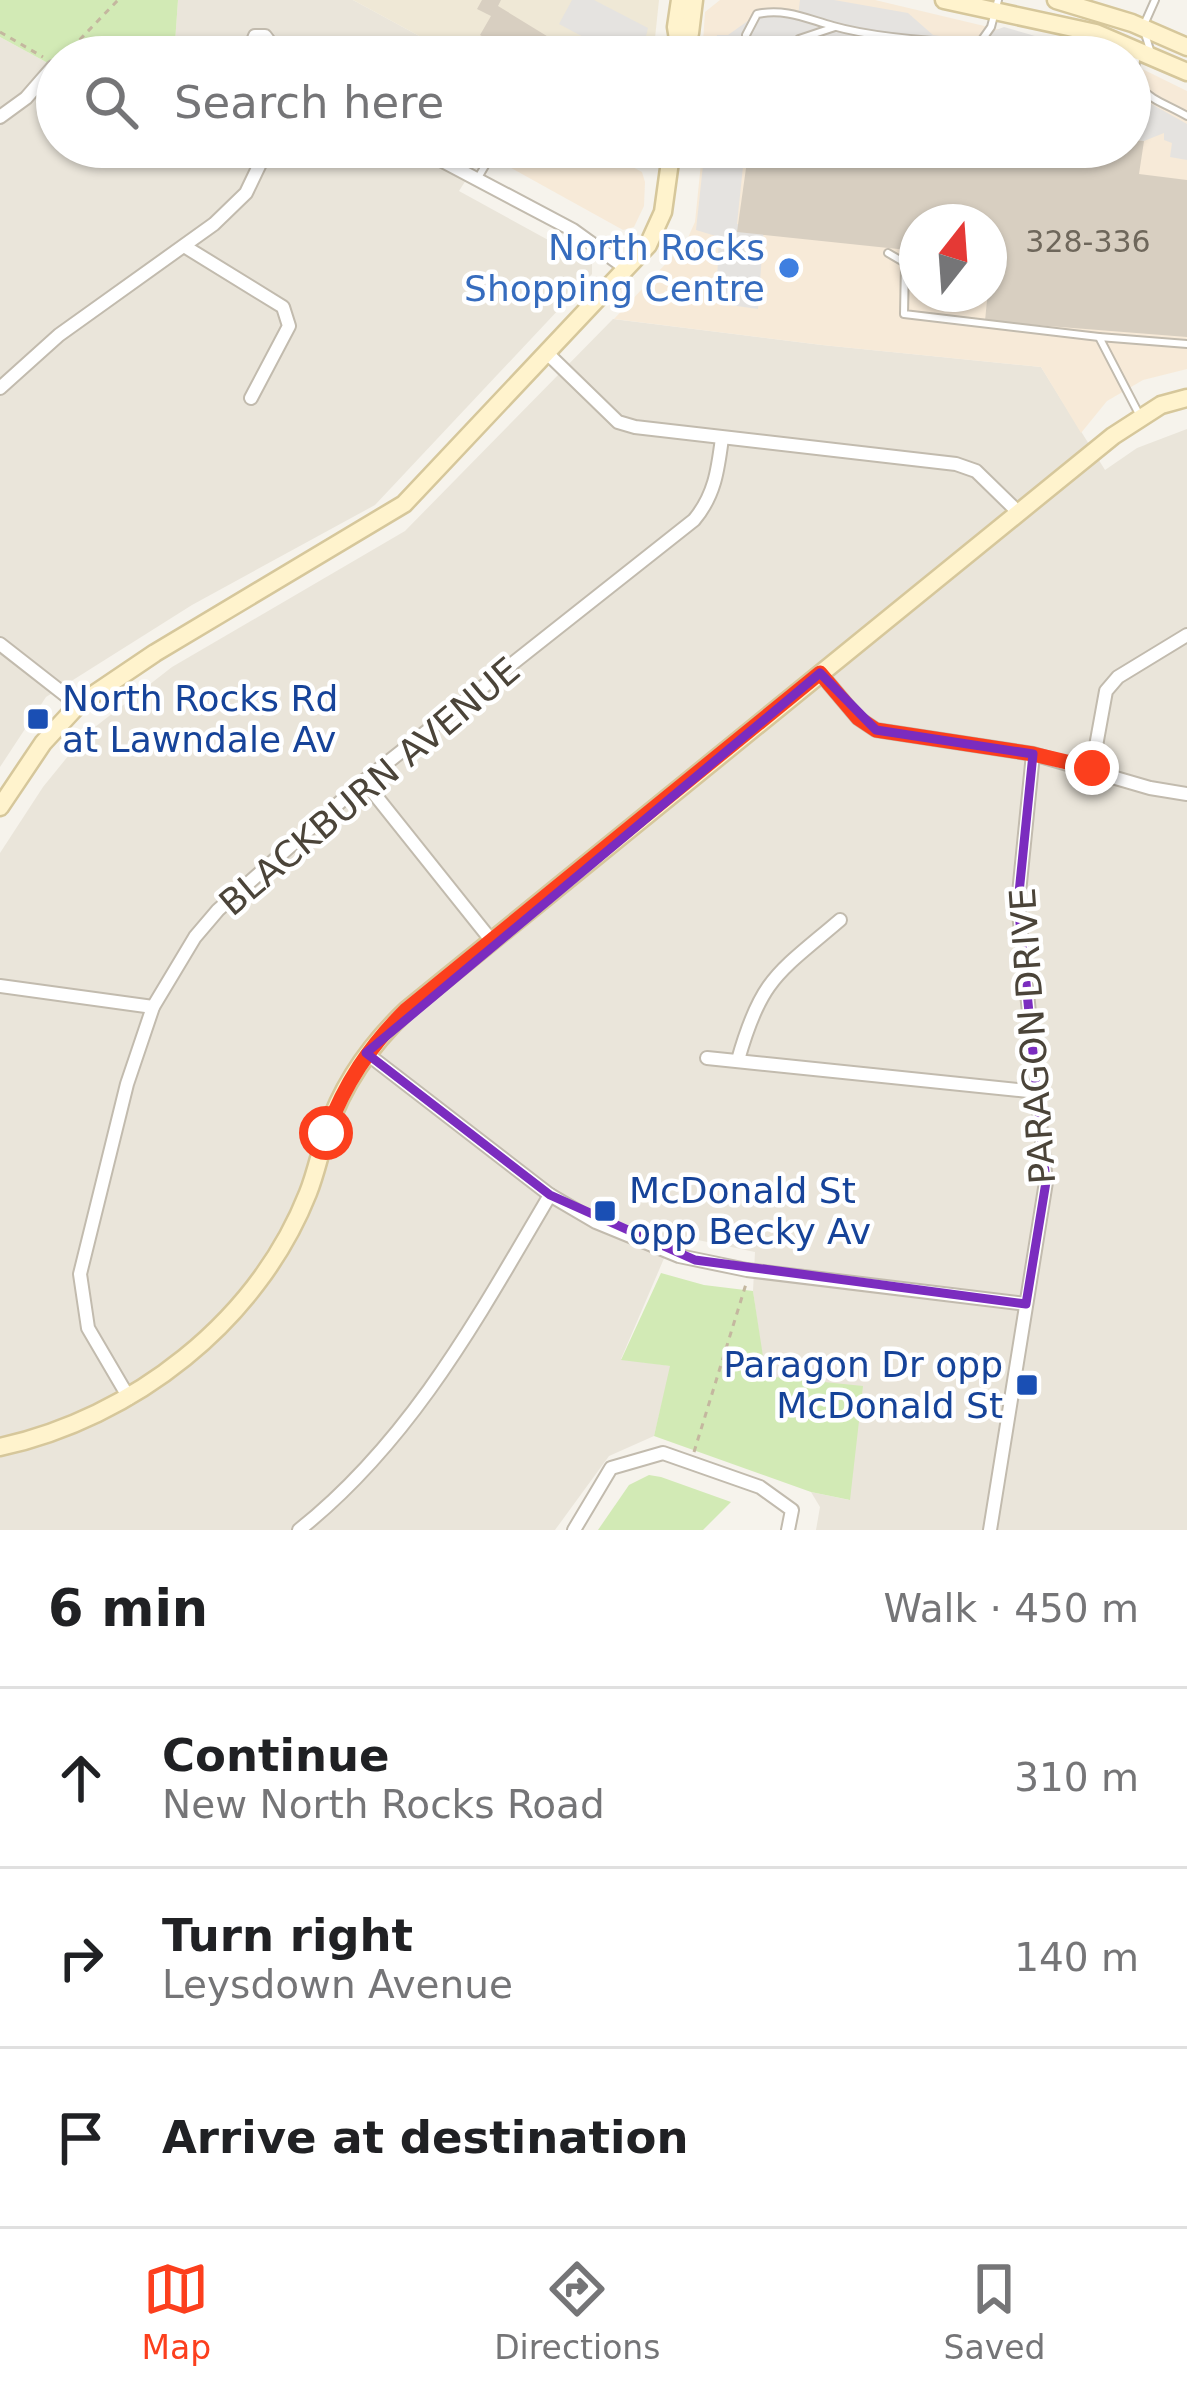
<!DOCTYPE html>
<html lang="en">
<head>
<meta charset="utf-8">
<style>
	:root { --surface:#fff; --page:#f6f6f6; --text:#202124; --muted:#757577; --line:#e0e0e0; --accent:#fc3f1d }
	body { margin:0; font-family:"DejaVu Sans",sans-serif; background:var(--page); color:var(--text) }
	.compass { position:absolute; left:899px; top:204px; width:108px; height:108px; border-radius:50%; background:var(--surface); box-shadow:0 3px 9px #0004; rotate:17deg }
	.stop { position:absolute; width:36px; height:36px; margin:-27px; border:9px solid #fc3f1d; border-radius:50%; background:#fff }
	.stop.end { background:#fc3f1d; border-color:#fff; box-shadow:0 3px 12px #0008 }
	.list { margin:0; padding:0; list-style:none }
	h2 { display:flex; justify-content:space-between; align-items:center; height:156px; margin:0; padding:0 48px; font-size:51px }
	h2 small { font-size:39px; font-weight:400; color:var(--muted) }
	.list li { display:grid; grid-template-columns:78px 1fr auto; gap:36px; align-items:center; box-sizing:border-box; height:180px; padding:0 48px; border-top:3px solid var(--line) }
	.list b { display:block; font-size:45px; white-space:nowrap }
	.list p { margin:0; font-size:39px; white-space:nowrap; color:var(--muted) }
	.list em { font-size:39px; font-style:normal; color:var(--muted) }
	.icon { flex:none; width:66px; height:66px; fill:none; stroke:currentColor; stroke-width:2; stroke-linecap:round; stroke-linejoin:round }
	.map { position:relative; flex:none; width:1187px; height:1530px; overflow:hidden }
	.search { position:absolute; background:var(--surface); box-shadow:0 3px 9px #0004; left:36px; right:36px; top:36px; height:132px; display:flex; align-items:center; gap:30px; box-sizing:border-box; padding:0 42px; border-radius:66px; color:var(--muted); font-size:45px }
	.sheet { height:696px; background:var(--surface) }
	nav { display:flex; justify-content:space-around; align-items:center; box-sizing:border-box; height:168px; border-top:3px solid var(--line); background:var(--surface); font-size:33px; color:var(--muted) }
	nav a { display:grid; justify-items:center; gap:6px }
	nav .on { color:var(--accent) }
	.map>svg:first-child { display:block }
	.residential { fill:#eae5da }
	.commercial { fill:#f7ead8; fill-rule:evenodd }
	.education { fill:#efe8d6 }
	.green { fill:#d2eab5 }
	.parking { fill:#e5e3e0 }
	.building { fill:#d8cfc1 }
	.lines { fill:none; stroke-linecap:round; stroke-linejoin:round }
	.lane-casing { stroke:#c2bbae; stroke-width:10 }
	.street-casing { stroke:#c2bbae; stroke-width:16 }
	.secondary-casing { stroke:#d6c79b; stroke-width:21 }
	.path { stroke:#c4b79f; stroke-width:3; stroke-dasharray:6 6; stroke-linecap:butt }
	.lane { stroke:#fff; stroke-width:6 }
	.street { stroke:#fff; stroke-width:12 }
	.secondary { stroke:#fff3cd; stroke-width:16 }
	.route { stroke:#fc3f1d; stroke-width:15 }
	.marked { fill:none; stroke:#7b2cbf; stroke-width:9; stroke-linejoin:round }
	.shop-dot { fill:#3f7fe0; stroke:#fff; stroke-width:4.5 }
	.transit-dot { fill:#1a4fb4; stroke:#fff; stroke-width:4.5 }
	.labels { text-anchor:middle; stroke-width:9; stroke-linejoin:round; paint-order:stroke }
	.number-label { font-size:30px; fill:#6e675b }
	.shop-label { font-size:36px; fill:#366cbe; stroke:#fff; text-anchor:end }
	.transit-label { font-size:36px; fill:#164399; stroke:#fff; text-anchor:start }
	.street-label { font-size:36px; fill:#4b4439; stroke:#fff }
</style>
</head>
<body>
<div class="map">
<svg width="1187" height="1530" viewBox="0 0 1187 1530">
	<rect width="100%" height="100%" fill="#f6f3ec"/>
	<g class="residential">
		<path d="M178,0H353L458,57H174Z"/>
		<path d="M0,37L57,68V147H487L459,191L592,264V274L375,505L192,605L46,697L0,767Z"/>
		<path d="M613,319L822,345L1041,367L1105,470L1137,448L1187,429V1530H816L820,1507L811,1492L849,1500L765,1376L753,1291L755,1252L674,1235L621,1359L671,1366L654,1436L609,1456L555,1530H0V853L43,787L86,734L172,667L405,531Z"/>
	</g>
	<g class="commercial">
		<path d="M720,0H875L1114,57H702L705,12Z"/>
		<path d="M1130,63L1187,91V369L1143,380L1107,401L1081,433L1041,367L822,345L614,319L686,242L695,222L701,163L698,147H1130ZM917,222H989V294H917Z"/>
		<path d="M503,147H595L642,172L645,182L644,206L634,227L623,230L504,164L500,152Z"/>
	</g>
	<path class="education" d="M353,0H659L653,57H458Z"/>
	<g class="green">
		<path d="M0,0H178L174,57H57V68L0,37Z"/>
		<path d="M661,1273L704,1285L753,1291L766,1376L863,1386L850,1500L811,1492L654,1436L670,1366L621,1360Z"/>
		<path d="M649,1475L661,1477L731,1502L703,1530H598L629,1485Z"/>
	</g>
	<g class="parking">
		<path d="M572,0H594L648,28L641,57H621L559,24Z"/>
		<path d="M800,0H834L908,13L933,35L970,40L1004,27L1107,57H833L797,53L795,57H715L717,35H728L759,13L798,16Z"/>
		<path d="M1130,92L1187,124V160L1170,157L1172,143L1164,140V133L1144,141L1130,140Z"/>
		<path d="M705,147H745L737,224L764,227L758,309L716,303L719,237L696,230Z"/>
	</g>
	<g class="building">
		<path d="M482,0H501L498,6L555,41L546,57H498L484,49L489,40L480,35L491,16L477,9Z"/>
		<path d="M1130,140L1144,141L1139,174L1187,180V337L985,321L991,259L989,222H917V251L737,232L749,147H1130Z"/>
	</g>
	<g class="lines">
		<g class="lane-casing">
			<g id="lane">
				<path d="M746,35L757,14C786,8 807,19 833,26C871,37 939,42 979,44L991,27L998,0"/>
				<path d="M1150,50L1143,27L1155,0"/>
				<path d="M1137,52C1129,96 1154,97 1187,116"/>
				<path d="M781,57L799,39L835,27"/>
				<path d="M607,147L634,161"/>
				<path d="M479,176L496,147"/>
				<path d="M888,253L905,263L904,314L1099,337"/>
				<path d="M1139,414L1099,337L1187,344"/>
			</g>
		</g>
		<g class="street-casing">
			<g id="street">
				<path d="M255,57L251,46L255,36H265L281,57"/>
				<path d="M0,117L26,98L53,67"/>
				<path d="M416,147L573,230L627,269"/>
				<path d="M184,246L283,307L289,326L251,398"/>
				<path d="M548,354L618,422L635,427L956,464L976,471L1018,512"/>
				<path d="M0,388L59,335L214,224L246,193L268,147"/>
				<path d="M0,644L78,705"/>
				<path d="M820,673L858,718L876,730L1033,754L1150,788L1187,794"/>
				<path d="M1092,768L1106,691L1118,677L1187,635"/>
				<path d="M364,781L491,940"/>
				<path d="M0,986L153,1007"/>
				<path d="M366,1053L550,1195L596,1222L679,1256L747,1270L1026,1304"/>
				<path d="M707,1058L1038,1092"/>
				<path d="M738,1060C761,978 778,973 840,920"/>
				<path d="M129,1398L88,1328L80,1274L127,1084L153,1007L195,937L218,910L364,781L694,520C715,495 718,469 722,438"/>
				<path d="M299,1530C412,1440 478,1317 550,1195"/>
				<path d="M574,1530L611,1468L663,1453L760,1487L792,1510L788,1530"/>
				<path d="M990,1530L1046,1182L1018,903L1033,754"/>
			</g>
		</g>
		<g class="secondary-casing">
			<g id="secondary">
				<path d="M680,0L676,27L681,57"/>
				<path d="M944,0L1096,33L1187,72"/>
				<path d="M1056,0L1132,23L1187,47"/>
				<path d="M681,49L690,33L694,0"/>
				<path d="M0,807L43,743L78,705L155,653L404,504L648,245L663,212L672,147"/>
				<path d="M0,1447C133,1418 257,1322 308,1193C316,1173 320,1152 327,1131C343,1083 370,1045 407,1010L1113,436L1161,405L1187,398"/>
			</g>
		</g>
		<g class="path">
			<path d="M0,32L43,57"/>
			<path d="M63,57L118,0"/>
			<path d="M694,1452L746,1284"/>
		</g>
		<use href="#lane" class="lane"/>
		<use href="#street" class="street"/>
		<use href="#secondary" class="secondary"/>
	</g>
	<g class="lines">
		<path class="route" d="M326,1133C345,1083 369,1047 406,1010L820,673L858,718L876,730L1033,754L1092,768"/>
	</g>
	<path class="marked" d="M820,673L876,730L1033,754L1018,903L1046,1182L1026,1304L695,1260L550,1195L366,1053Z"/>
	<circle class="shop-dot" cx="789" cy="268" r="12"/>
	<g class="transit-dot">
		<rect x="26" y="707" width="24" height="24" rx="6"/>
		<rect x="593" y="1199" width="24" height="24" rx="6"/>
		<rect x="1015" y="1373" width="24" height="24" rx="6"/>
	</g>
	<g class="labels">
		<g class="number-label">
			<text x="1088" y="252">328-336</text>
		</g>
		<g class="shop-label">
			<text x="765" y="260">North Rocks<tspan x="765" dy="41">Shopping Centre</tspan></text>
		</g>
		<g class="transit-label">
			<text x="62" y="711">North Rocks Rd<tspan x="62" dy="41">at Lawndale Av</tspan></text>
			<text x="629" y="1203">McDonald St<tspan x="629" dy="41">opp Becky Av</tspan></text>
			<text x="1003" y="1377" text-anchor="end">Paragon Dr opp<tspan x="1003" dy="41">McDonald St</tspan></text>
		</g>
		<g class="street-label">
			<text transform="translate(369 786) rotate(-40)" y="13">BLACKBURN AVENUE</text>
			<text transform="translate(1032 1036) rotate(-94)" y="13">PARAGON DRIVE</text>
		</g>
	</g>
</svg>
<svg class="compass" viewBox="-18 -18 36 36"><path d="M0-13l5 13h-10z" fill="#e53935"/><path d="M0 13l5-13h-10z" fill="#757577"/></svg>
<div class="stop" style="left:326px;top:1133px"></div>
<div class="stop end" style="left:1092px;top:768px"></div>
<div class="search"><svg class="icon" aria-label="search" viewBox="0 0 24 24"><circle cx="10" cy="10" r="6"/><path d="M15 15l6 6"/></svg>Search here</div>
</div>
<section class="sheet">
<h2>6 min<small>Walk · 450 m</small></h2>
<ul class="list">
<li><svg class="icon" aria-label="ahead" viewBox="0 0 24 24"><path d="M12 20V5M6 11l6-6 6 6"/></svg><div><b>Continue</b><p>New North Rocks Road</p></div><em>310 m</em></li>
<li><svg class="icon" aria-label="right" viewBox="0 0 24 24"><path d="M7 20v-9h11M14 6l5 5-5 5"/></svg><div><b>Turn right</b><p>Leysdown Avenue</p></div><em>140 m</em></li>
<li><svg class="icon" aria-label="arrive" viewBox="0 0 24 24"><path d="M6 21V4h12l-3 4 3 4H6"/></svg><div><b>Arrive at destination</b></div></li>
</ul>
</section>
<nav>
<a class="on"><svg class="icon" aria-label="map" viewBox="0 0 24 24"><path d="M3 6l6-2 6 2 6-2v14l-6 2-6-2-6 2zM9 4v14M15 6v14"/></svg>Map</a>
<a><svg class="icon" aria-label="directions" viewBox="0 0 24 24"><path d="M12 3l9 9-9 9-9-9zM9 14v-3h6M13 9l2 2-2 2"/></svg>Directions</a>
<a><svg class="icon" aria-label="saved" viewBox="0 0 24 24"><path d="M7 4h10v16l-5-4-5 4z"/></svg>Saved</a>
</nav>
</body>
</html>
